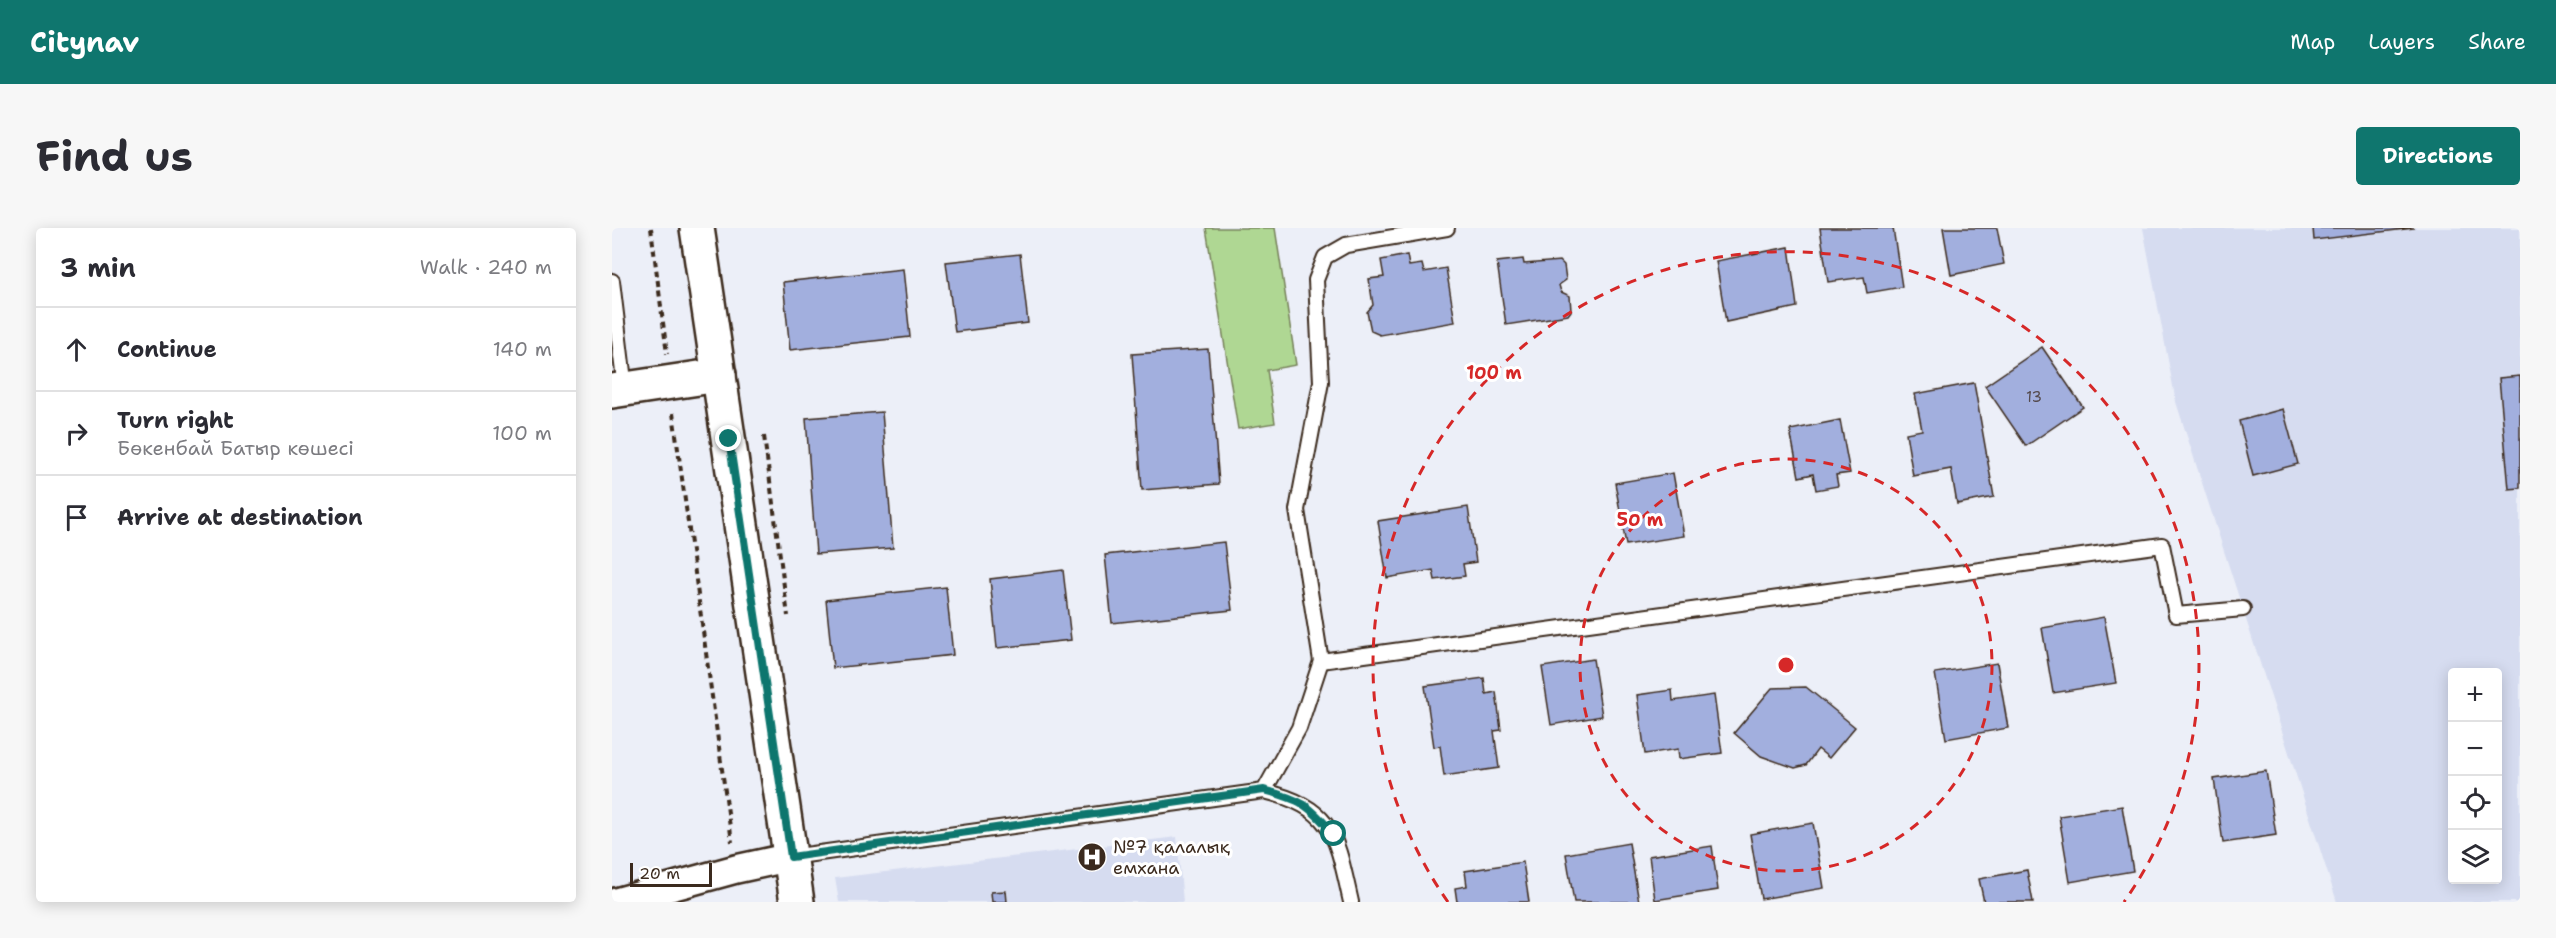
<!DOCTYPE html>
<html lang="en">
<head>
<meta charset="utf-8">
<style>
	:root { --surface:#fff; --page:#f7f7f7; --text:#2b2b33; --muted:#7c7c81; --line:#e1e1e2; --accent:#0f766e }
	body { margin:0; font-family:"Shantell Sans",sans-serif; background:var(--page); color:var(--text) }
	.controls { position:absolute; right:18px; bottom:18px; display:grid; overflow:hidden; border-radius:6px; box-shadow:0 3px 15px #0003 }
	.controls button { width:54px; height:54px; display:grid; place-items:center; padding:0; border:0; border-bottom:2px solid var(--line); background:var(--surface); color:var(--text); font:30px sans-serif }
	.scale { position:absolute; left:18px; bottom:15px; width:82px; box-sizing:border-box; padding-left:6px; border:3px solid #3b2a1e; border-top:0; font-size:16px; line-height:21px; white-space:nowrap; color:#3b2a1e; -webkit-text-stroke:4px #fff; paint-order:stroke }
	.stop { position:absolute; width:18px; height:18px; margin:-14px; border:4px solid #0f766e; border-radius:50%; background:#fff }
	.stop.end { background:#0f766e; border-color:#fff; box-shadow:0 2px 6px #0008 }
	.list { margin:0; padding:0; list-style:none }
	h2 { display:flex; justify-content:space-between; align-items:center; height:78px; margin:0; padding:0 24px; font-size:26px }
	h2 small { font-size:20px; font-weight:400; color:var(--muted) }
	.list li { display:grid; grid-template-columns:39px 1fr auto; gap:18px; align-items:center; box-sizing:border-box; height:84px; padding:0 24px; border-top:2px solid var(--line) }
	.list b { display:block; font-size:22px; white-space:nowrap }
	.list p { margin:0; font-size:20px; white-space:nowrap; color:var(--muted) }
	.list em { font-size:20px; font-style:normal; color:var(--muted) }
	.icon { flex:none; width:33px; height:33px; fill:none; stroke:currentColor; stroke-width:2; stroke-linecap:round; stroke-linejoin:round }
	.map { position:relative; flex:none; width:1908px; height:674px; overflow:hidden; border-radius:6px }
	header { display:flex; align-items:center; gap:36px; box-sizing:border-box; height:84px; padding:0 30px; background:var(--accent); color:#fff }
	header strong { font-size:28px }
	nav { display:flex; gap:33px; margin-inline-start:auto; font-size:21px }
	.intro { display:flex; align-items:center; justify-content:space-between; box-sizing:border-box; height:144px; padding:0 36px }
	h1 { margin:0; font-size:42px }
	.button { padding:15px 27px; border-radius:6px; background:var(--accent); color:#fff; font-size:21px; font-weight:700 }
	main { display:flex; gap:36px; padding:0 36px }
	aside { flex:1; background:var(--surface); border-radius:6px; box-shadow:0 3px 15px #0003 }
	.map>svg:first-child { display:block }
	.built { fill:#d6dcf0; fill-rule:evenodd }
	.green { fill:#afd793; stroke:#758058; stroke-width:1.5 }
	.building { fill:#a2afde; stroke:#3b2a1e; stroke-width:1.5 }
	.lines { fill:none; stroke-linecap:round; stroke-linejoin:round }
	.service-casing { stroke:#3b2a1e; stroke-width:18 }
	.minor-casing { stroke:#3b2a1e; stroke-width:32 }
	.tertiary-casing { stroke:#3b2a1e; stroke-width:38 }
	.secondary-casing { stroke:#3b2a1e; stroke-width:38 }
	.path { stroke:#3b2a1e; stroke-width:4; stroke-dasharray:6 4.5; stroke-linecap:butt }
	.service { stroke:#fff; stroke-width:14 }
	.minor { stroke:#fff; stroke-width:27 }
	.tertiary { stroke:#fff; stroke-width:33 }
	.secondary { stroke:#fff; stroke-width:33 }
	.route { stroke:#0f766e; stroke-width:8 }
	.ring { fill:none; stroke:#d62828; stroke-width:3; stroke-dasharray:10 8 }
	.labels { text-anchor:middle; stroke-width:6; stroke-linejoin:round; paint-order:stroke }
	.number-label { font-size:15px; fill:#554b4e }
	.poi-label { font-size:18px; fill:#3b2a1e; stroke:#fff; text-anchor:start }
	.centre { fill:#d62828; stroke:#fff; stroke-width:3 }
	.ring-label { font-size:18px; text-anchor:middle; font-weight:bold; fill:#d62828; stroke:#fff; stroke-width:6; stroke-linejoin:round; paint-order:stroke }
</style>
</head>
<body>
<header>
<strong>Citynav</strong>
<nav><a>Map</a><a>Layers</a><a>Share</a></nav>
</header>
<div class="intro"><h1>Find us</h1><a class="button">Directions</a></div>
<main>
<aside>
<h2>3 min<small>Walk · 240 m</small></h2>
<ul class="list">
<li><svg class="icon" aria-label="ahead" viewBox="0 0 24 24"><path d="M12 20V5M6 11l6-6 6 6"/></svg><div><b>Continue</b></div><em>140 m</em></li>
<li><svg class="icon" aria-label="right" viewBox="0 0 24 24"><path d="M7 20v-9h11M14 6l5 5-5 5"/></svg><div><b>Turn right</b><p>Бөкенбай Батыр көшесі</p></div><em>100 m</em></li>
<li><svg class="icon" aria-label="arrive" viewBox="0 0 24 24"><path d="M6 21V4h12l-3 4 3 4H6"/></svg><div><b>Arrive at destination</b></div></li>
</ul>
</aside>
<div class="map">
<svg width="1908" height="674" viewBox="0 0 1908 674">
	<rect width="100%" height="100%" fill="#eceff8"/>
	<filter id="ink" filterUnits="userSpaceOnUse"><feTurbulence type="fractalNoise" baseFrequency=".0167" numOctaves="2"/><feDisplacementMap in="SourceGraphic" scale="12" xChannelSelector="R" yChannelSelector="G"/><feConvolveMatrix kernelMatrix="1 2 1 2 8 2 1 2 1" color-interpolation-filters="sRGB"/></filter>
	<g filter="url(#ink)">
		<g class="built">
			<path d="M1531,0H1908V674H1725L1564,174ZM1840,445H1886V652H1840Z"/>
			<path d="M565,609L571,674H227L223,650Z"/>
		</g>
		<path class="green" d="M594,0H663L684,137L655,142L663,195L626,201Z"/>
		<g class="building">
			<path d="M1208,0H1281L1290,59L1255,65L1252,49L1216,54Z"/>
			<path d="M1331,0H1385L1392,36L1339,47Z"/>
			<path d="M1701,0H1802L1702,12Z"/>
			<path d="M1177,19L1185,79L1114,94L1104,33Z"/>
			<path d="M408,26L416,95L343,104L334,34Z"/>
			<path d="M795,27L797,38L810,36L812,44L834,40L843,94L768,107L759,103L755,84L761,77L757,51L772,49L769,32Z"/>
			<path d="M911,31L912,36L948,33L952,37L954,52L947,57L949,64L958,68L959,83L956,87L894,97L885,34Z"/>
			<path d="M291,41L298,109L178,122L171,54Z"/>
			<path d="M1430,119L1471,179L1414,218L1373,158Z"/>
			<path d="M596,121L607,256L530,262L520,126Z"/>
			<path d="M1908,148V260L1897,261L1887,150Z"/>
			<path d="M1362,155L1382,269L1345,276L1339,241L1301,248L1294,205L1310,202L1303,166Z"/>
			<path d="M1671,181L1686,236L1641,248L1627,193Z"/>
			<path d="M270,184L281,320L204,326L194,190Z"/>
			<path d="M1228,192L1238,245L1224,247L1226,258L1204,262L1201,246L1187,249L1178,202Z"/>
			<path d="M1061,245L1072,308L1014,317L1003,255Z"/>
			<path d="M856,279L864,334L851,336L853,348L823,352L821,342L775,350L766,293Z"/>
			<path d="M612,314L620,382L500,395L493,327Z"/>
			<path d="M451,342L459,412L385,420L378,351Z"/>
			<path d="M334,359L341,427L221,440L214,372Z"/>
			<path d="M1492,389L1504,455L1441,465L1430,400Z"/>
			<path d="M981,431L990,488L939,497L930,439Z"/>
			<path d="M1385,435L1396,500L1334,511L1323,445Z"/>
			<path d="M872,450L874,466L884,464L889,502L882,503L887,540L832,548L828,518L822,519L813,458Z"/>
			<path d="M1194,459L1243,499L1217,530L1206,521L1194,537L1183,540L1149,528L1122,505L1160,460Z"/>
			<path d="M1060,462L1061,473L1102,467L1110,525L1067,531L1066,521L1033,526L1025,467Z"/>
			<path d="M1654,543L1664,607L1611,615L1602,551Z"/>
			<path d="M1510,578L1521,643L1458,654L1447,588Z"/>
			<path d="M1201,595L1212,660L1149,671L1138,606Z"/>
			<path d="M1017,615L1027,674H962L954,626Z"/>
			<path d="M1100,618L1106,662L1043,672L1037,628Z"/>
			<path d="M911,634L917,674H845L843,660L855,658L853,643Z"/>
			<path d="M1415,642L1421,674H1372L1367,651Z"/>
			<path d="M394,663L395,674H380L379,664Z"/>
		</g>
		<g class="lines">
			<g class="service-casing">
				<g id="service">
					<path d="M0,53L13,161"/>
					<path d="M709,433L1550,317L1564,387L1631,381"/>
					<path d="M652,563C723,580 724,609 739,674"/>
					<path d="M179,629L652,563L687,500L709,433L685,282L709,154L704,52L713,29L734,17L835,0"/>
				</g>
			</g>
			<g class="minor-casing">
				<path id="minor" d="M4,674L124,641L179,629"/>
			</g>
			<g class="tertiary-casing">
				<path id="tertiary" d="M0,163L107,147"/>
			</g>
			<g class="secondary-casing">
				<path id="secondary" d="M85,0L185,674"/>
			</g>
			<g class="path">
				<path d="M39,0L55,126"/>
				<path d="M61,185L120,614"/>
				<path d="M152,208L176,388"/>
			</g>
			<use href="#service" class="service"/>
			<use href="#minor" class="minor"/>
			<use href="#tertiary" class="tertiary"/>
			<use href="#secondary" class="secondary"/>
		</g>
	</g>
	<g class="lines" filter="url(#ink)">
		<path class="route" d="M117,211L179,629L652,562C690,572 696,576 722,606"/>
	</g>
	<g class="ring">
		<circle cx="1174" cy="437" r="206"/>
		<path d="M836 674A413 413 0 1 1 1512 674"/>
	</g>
	<defs>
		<g id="hospital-disc" transform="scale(1.5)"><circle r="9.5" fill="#3b2a1e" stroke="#fff"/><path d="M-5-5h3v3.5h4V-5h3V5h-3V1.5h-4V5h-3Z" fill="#fff"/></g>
	</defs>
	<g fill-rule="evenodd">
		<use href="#hospital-disc" x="480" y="629"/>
	</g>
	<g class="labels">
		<g class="number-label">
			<text x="1422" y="174">13</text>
		</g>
		<g class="poi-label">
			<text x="501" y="625">№7 қалалық<tspan x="501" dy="21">емхана</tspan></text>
		</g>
	</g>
	<circle cx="1174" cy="437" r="9" class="centre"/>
	<g class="ring-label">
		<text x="882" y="151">100 m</text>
		<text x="1028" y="298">50 m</text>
	</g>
</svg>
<div class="controls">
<button>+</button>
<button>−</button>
<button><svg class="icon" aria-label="locate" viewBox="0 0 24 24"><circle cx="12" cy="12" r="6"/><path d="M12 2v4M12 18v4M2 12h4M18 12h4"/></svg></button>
<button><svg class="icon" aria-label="layers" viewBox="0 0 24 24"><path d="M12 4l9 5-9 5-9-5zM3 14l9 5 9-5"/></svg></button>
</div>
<div class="scale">20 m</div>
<div class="stop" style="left:722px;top:606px"></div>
<div class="stop end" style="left:117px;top:211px"></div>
</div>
</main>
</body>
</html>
